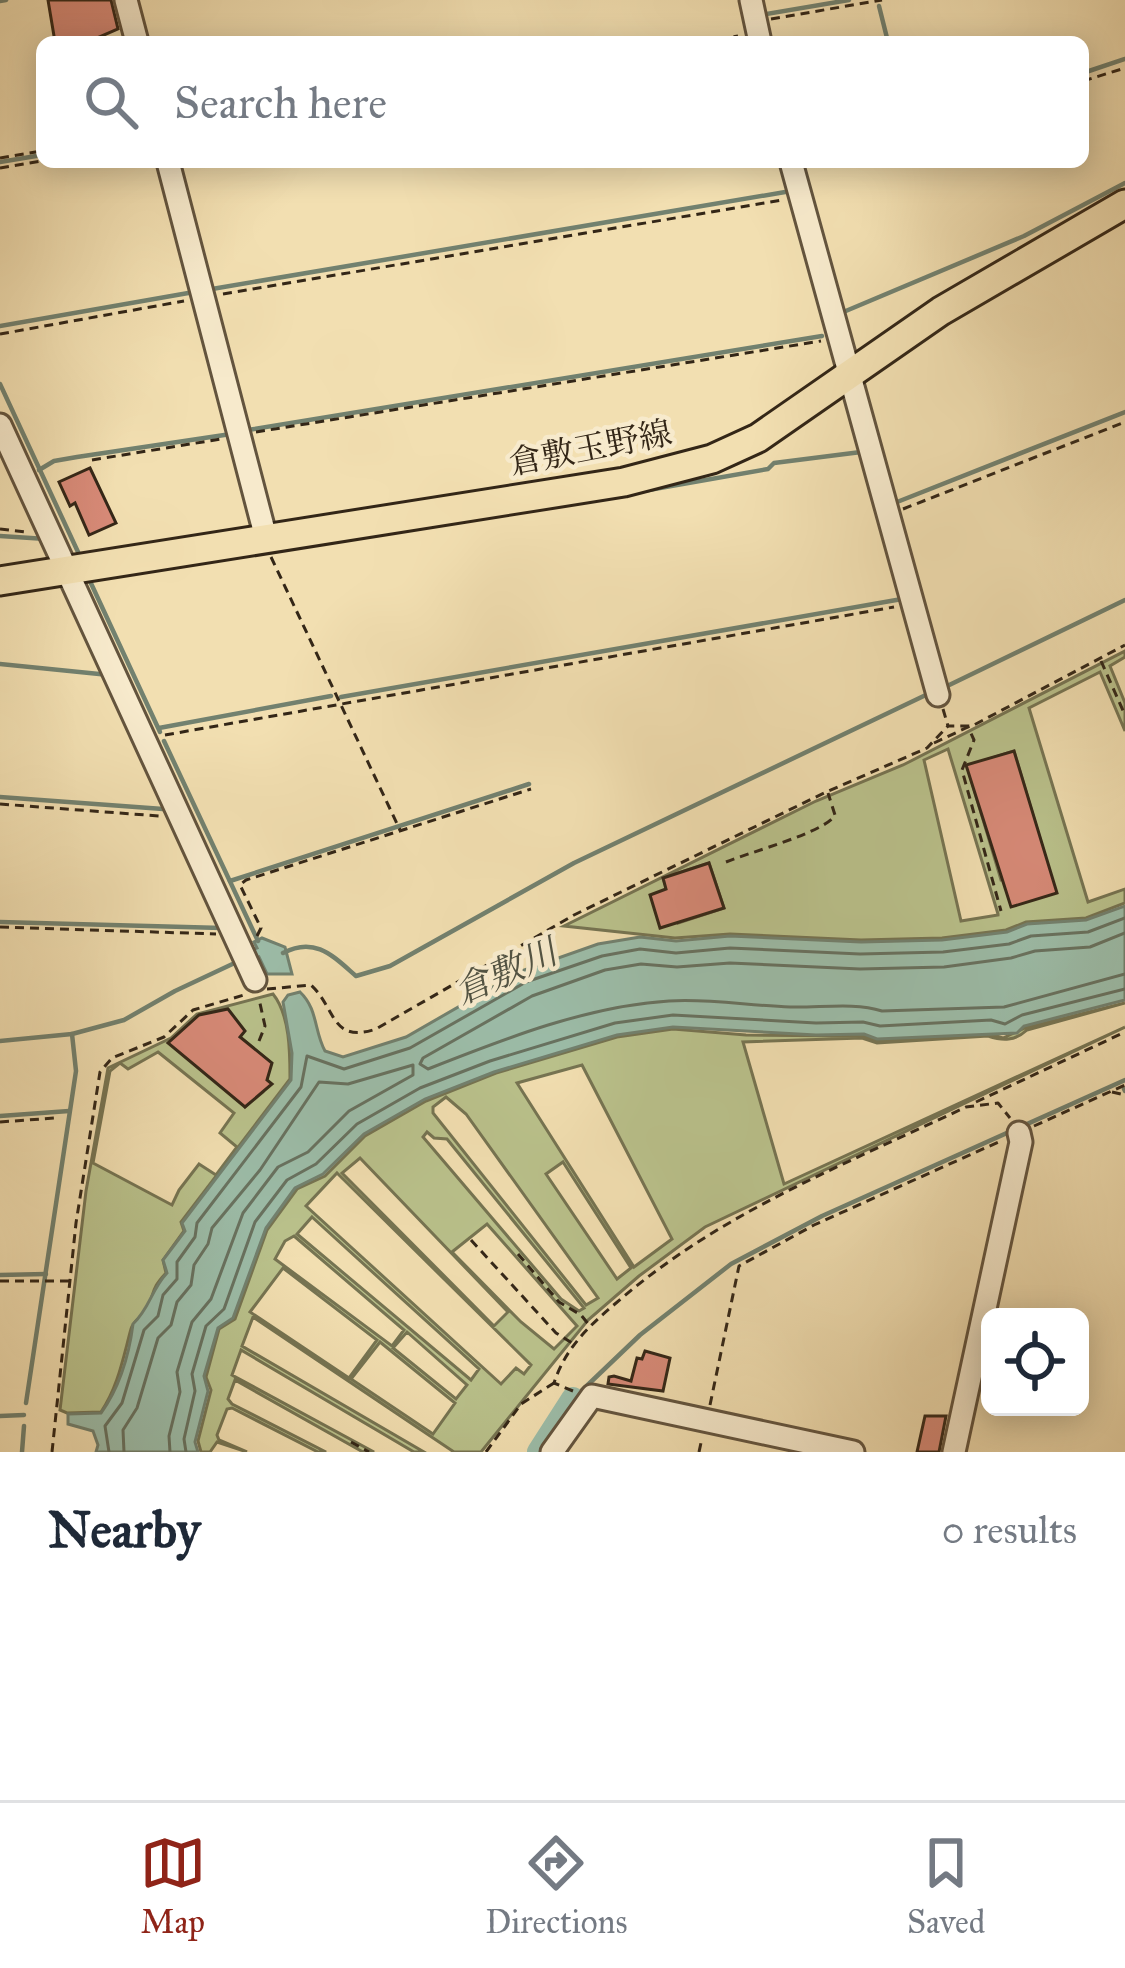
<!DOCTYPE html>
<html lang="en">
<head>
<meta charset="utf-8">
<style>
	:root { --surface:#fff; --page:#f2f2f3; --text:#1f2937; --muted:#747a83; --line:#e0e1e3; --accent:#8f2418 }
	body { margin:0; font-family:"IM FELL Great Primer","Noto Serif JP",serif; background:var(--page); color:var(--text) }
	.controls { position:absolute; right:36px; bottom:36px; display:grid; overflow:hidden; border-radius:18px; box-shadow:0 6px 30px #0003 }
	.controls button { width:108px; height:108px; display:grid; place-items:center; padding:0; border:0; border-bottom:3px solid var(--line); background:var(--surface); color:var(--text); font:60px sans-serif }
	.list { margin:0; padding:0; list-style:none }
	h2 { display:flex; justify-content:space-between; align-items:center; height:156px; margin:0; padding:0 48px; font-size:51px }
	h2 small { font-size:39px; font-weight:400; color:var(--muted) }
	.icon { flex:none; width:66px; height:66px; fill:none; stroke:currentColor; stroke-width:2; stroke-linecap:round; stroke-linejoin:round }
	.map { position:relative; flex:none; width:1125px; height:1452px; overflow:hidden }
	.search { position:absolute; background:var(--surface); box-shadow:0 6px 30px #0003; left:36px; right:36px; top:36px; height:132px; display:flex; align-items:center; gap:30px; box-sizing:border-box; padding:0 42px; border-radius:18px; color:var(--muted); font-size:45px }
	.sheet { height:348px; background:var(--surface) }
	nav { display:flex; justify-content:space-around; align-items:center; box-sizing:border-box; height:168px; border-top:3px solid var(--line); background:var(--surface); font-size:33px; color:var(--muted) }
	nav a { display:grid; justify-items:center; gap:6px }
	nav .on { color:var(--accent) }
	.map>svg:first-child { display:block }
	.green { fill:#bac28c; stroke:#767452; stroke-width:3; fill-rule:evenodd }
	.water { fill:#9cbda9; stroke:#72816f; stroke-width:3 }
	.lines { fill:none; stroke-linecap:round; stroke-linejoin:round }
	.shore { stroke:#687260; stroke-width:3 }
	.stream { stroke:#72816f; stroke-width:4.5 }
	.river { stroke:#9cbda9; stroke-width:24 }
	.building { fill:#d88a78; stroke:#332617; stroke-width:3 }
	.minor-casing { stroke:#63543e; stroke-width:27 }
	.major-casing { stroke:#332617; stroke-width:33 }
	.path { stroke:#332617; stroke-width:3; stroke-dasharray:9 6; stroke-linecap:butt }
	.minor { stroke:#f7eacc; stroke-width:21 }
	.major { stroke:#f2dfb1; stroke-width:27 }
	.labels { text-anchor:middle; stroke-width:9; stroke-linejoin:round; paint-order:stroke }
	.street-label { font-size:33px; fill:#332617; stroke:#f7eacc }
	.water-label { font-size:36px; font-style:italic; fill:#525343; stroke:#f7eacc }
</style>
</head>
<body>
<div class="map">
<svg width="1125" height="1452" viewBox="0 0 1125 1452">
	<rect width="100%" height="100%" fill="#f2dfb1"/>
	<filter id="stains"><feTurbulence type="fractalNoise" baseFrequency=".00167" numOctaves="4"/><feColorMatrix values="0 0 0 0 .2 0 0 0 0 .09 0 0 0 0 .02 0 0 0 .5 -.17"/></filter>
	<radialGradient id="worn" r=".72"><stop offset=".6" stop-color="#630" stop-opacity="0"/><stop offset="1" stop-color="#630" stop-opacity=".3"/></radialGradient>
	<g class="green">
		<path d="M1125,651V657L1110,666L1125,703V731L1100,672L1029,708L1088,902L1125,889V903L1086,918L1026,922L1006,930L942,938L861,940L730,934L675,938L564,926L816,801L903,765ZM948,749L998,914V915L961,921L924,760ZM1014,751L1048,866L1001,880L967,766ZM709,863L724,908L678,923L663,878Z"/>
		<path d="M273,994C290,1015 290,1053 290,1079L181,1222L184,1231L163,1260L166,1273C152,1288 155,1290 148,1307C144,1316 134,1319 131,1329C123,1358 118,1387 101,1412L67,1413L60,1410L86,1191L108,1068L171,1038L197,1014ZM227,1009L244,1031L240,1037L271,1063L263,1092L245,1107L199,1015ZM158,1052L234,1113L220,1133L237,1147L216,1175L199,1164L179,1190L172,1205L93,1163L110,1071L120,1063L128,1069Z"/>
		<path d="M1125,1003L1027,1030C1015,1041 1003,1041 988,1036L877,1043L862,1038L743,1042L784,1184L1125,1027L705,1227L639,1276L588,1320L481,1452H454L253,1317L242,1346L424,1452H414L241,1350L232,1375L374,1452H363L235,1380L228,1399L232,1404L326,1452H318L232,1408L227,1409L217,1435L219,1440L247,1452L217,1442L210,1452H201L198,1441L211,1390L206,1377L219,1329L235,1319L267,1230L297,1189L325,1176L365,1136L426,1101L496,1073L617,1037L673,1029L746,1035L863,1036L877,1040L990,1034L1003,1038L1025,1028ZM582,1065L672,1239L634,1267L517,1083ZM446,1097L466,1114L598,1298L586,1305L433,1113V1107ZM427,1132L434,1138L447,1139L584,1308L579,1311L561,1299L423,1137ZM360,1158L508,1312L494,1326L342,1173ZM563,1162L631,1268L617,1279L546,1174ZM337,1173L531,1365L524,1374L516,1368L501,1384L306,1206ZM312,1217L479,1369L471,1380L297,1234ZM487,1224L577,1326L554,1349L521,1322L452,1252ZM294,1236L404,1330L392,1346L275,1259L285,1241ZM283,1268L377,1340L349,1378L250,1312ZM407,1332L467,1385L456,1399L393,1348ZM380,1342L455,1403L433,1434L351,1379Z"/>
	</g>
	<g class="water">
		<path d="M1125,906V1000L1024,1026L1017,1033L877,1039L864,1034L816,1035L673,1027L617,1035L494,1072L425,1099L364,1134L323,1174L295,1188L266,1228L233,1318L218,1328L204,1376L208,1391L195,1442L198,1452H96L98,1445L93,1431L68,1424V1414L101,1413C119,1388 129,1355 133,1324C150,1308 151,1290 167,1273L163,1260L185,1231L182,1223L291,1080L292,1053L283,1002L288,995L300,992C318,1009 314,1031 325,1051L343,1057L406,1037L521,971L598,944L640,937L676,941L730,936L861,942L942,940L1007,932L1027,924L1086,920Z"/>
		<path d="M262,938L285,947L292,974H267L259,957L253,960L249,951L257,948L254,942Z"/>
	</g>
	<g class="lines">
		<g class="shore">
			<path d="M1125,933L1090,947L1035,951L1011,958L944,967L860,969L730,963L677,967L641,964L605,970L532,996L423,1058L420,1064L428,1069C504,1039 587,1006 669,1001C708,998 750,1006 790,1007C820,1008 854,1002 882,1011L1004,1007L1125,974"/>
			<path d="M109,1452L105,1426L122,1403L144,1330L158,1316L163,1295L177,1279V1262L195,1237L197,1223L301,1087L307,1056L344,1069L410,1048L526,982L602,956L640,949L676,953L730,948L860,954L943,952L1009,944L1031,936L1088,932L1125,918"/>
			<path d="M124,1452L123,1430L137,1408L158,1338L171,1325L177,1302L191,1285L194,1265L208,1244L212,1228L260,1170L319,1082L348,1084L413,1065V1075L349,1111L308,1152L278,1167L243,1213L211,1299L192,1322L177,1372L180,1392L169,1436L170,1452"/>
			<path d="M186,1452L184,1439L195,1391L192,1374L206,1326L224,1309L255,1222L287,1180L316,1164L357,1124L420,1088L490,1061L615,1023L673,1015L816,1023L863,1022L880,1026L991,1020L1005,1024L1022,1015L1125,989"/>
		</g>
		<g class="stream">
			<path d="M0,1L6,0"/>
			<path d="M879,6L888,42"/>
			<path d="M761,15L849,0"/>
			<path d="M732,42L744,40"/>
			<path d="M1083,73L1125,59"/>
			<path d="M0,162L42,155"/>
			<path d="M212,289L791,191"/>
			<path d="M841,313L1024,236L1125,183"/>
			<path d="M0,326L194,292"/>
			<path d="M0,384L78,552"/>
			<path d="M248,430L822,336"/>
			<path d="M39,470L54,461L77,457L231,434"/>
			<path d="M643,491L768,469L774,463L861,452"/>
			<path d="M892,504L1125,412"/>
			<path d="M0,536L46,539"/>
			<path d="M89,579L160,732"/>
			<path d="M0,664L109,675"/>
			<path d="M941,689L1125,600"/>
			<path d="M341,697L902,599"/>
			<path d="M159,728L331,696"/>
			<path d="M164,741L258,941"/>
			<path d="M0,797L163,809"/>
			<path d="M230,881L529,784"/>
			<path d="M0,922L222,928"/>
			<path d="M283,953C315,936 333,956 356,976L390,966L574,863L930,693"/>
			<path d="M0,1041L72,1034"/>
			<path d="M1124,1089L1125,1091"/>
			<path d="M0,1116L69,1111"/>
			<path d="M0,1275L46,1274"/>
			<path d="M573,1399L640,1335L731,1264L822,1216L1125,1080"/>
			<path d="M26,1403L76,1071L72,1034L124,1020L175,991L241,960"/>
			<path d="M0,1416L24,1415"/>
			<path d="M22,1452L24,1426"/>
		</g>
		<path class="river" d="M539,1452L573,1399"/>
	</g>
	<g class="building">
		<path d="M48,0H111L118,29L88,42H78L77,38L55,42Z"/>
		<path d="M90,468L116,523L89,535L75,503L70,506L59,482Z"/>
		<path d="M1014,751L1057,893L1011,907L966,765Z"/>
		<path d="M709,863L724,908L660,928L650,895L666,889L663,878Z"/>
		<path d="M228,1009L245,1031L240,1037L272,1063L267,1080L272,1084L245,1107L168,1043L199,1015Z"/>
		<path d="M645,1351L670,1358L663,1391L608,1384L609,1377L614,1376L631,1381L637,1358L642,1359Z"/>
		<path d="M925,1416H946L939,1452H917Z"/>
	</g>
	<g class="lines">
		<g class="minor-casing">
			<g id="minor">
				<path d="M126,0L137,42"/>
				<path d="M751,0L760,42"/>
				<path d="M168,162L266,538"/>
				<path d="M791,162L938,695"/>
				<path d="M0,425L255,980"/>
				<path d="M552,1452L592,1396L853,1452"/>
				<path d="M954,1452L1021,1142L1019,1133"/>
			</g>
		</g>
		<g class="major-casing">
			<path id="major" d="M0,581L624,482L712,459L758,438L941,311L1125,204"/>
		</g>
		<g class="path">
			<path d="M771,19L882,0"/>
			<path d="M704,42L738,36"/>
			<path d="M1083,81L1125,68"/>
			<path d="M0,158L42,151"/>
			<path d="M812,166L824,162"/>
			<path d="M0,168L42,161"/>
			<path d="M223,294L782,200"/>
			<path d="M0,334L184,301"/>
			<path d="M256,432L821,341"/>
			<path d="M92,460L221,439"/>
			<path d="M903,509L1125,422"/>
			<path d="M0,529L27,532"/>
			<path d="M271,557L400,830"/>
			<path d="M1101,661L1125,715"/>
			<path d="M943,709L948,726H972L1125,645"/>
			<path d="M165,735L894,607"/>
			<path d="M934,743L968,727L974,740L962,770L1001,911"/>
			<path d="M0,804L159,816"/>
			<path d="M726,862C750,852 826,832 835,815L828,793"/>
			<path d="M0,927L216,934"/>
			<path d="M257,936L261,928L240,885L246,880L531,789"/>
			<path d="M267,989L311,985C336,1008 331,1044 376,1029L574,915L824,793L927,748L948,726"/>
			<path d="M259,1041L265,1026L259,999"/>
			<path d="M1112,1092L1125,1095"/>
			<path d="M976,1102L1125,1032"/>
			<path d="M0,1122L55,1118"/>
			<path d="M1034,1126L1125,1085"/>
			<path d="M471,1240L556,1333L572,1343"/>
			<path d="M518,1254L559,1302L581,1315L589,1325"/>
			<path d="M0,1281H69"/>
			<path d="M573,1391L554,1383C566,1346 592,1323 622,1298C724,1211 846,1164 966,1107L998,1103L1010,1118"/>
			<path d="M710,1405L739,1266L814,1225L1003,1140"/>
			<path d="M351,1442L369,1452"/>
			<path d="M52,1452L76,1223L100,1072L112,1058L164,1037L193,1010L244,995"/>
			<path d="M486,1452L521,1404L554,1383"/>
			<path d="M699,1452L702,1438"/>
		</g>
		<use href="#minor" class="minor"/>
		<use href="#major" class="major"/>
	</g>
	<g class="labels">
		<g class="street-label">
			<text transform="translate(590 447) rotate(-11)" y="12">倉敷玉野線</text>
		</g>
		<g class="water-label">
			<text transform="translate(505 971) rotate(-24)" y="13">倉敷川</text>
		</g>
	</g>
	<rect width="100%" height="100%" filter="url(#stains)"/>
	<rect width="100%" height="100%" fill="url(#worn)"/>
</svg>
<div class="controls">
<button><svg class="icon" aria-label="locate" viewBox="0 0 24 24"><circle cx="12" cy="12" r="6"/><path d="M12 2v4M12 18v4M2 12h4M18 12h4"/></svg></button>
</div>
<div class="search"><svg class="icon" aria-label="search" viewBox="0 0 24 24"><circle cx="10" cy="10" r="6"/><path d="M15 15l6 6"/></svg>Search here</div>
</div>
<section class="sheet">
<h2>Nearby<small>0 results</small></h2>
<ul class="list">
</ul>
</section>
<nav>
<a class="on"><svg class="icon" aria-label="map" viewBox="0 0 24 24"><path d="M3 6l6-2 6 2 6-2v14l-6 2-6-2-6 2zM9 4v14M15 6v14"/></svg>Map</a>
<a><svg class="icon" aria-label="directions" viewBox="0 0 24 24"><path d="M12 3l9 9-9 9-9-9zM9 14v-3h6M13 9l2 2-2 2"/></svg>Directions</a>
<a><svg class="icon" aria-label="saved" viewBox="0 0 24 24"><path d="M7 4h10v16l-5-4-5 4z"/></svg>Saved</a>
</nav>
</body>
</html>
